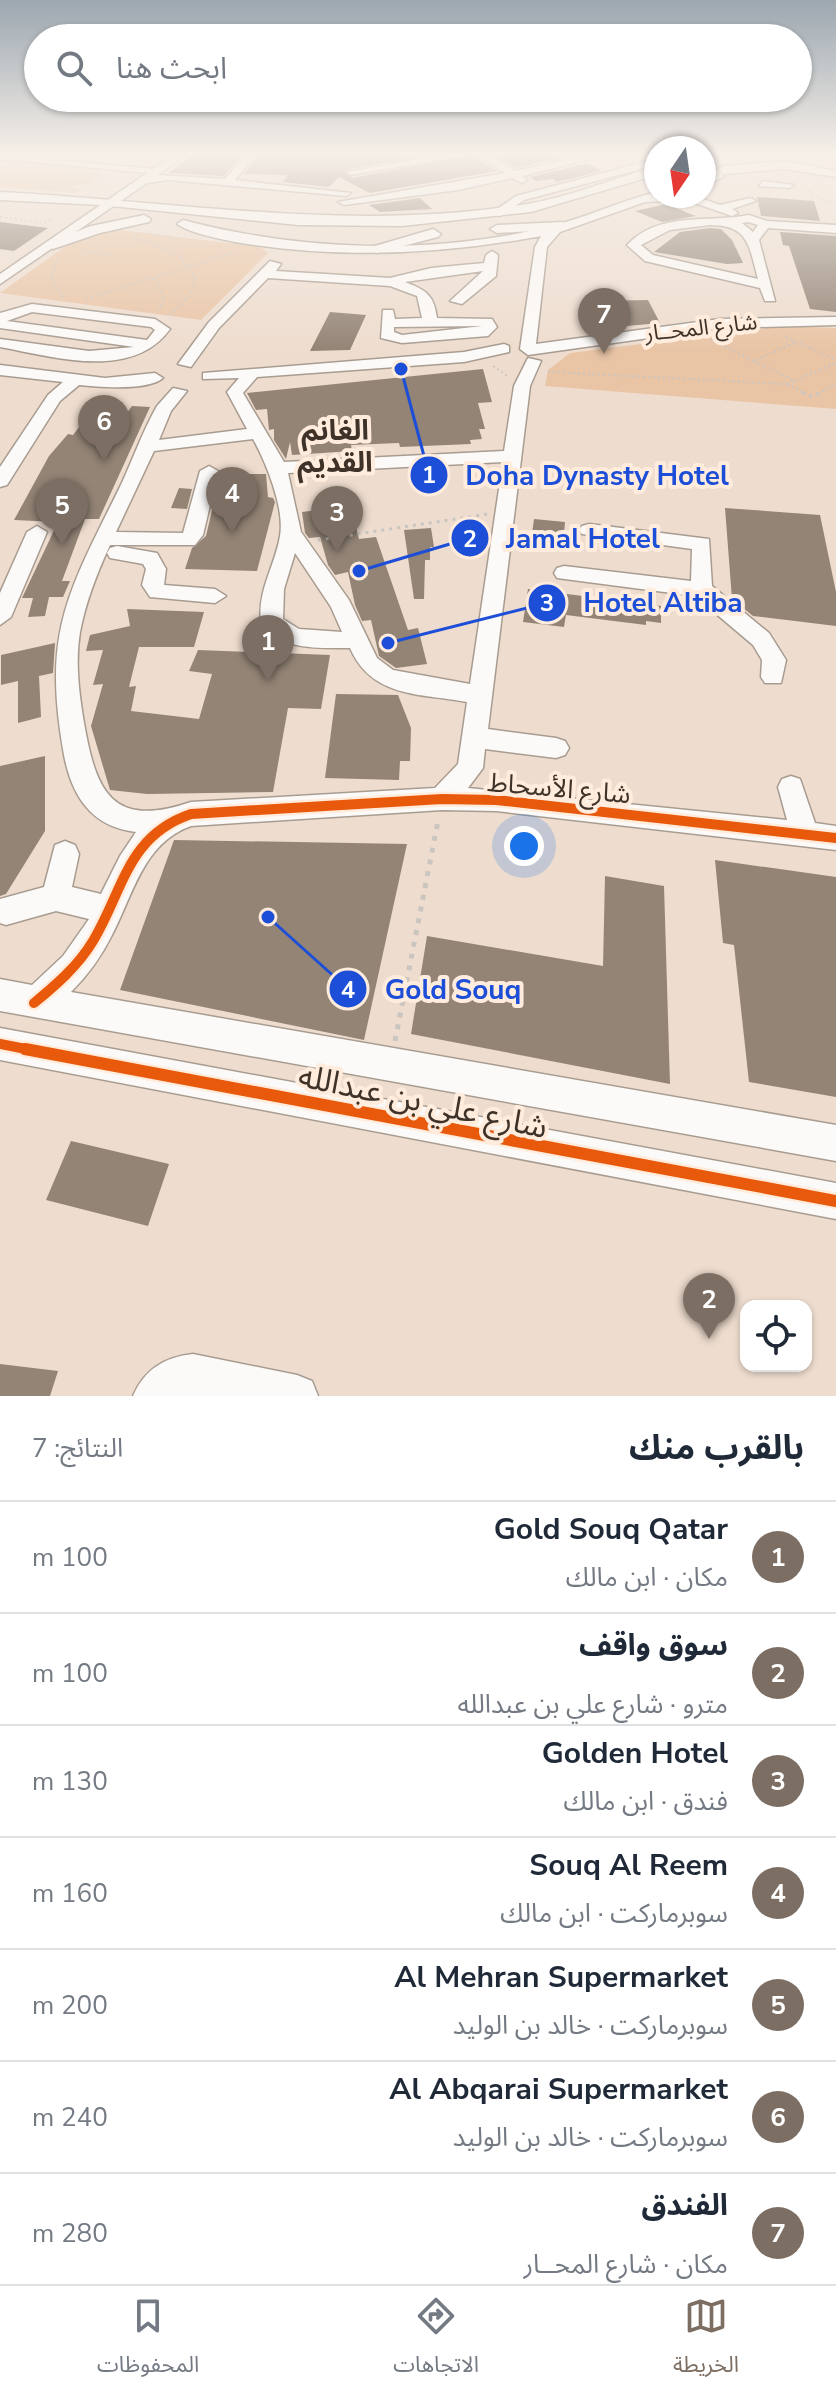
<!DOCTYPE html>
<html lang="ar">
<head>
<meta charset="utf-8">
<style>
	:root { --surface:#fff; --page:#f6f6f7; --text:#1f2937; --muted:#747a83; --line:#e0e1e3; --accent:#7c6e63 }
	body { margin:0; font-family:"Nunito Sans","Noto Sans Arabic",sans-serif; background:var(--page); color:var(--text); direction:rtl }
	.controls { position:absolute; right:24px; bottom:24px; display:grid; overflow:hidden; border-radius:16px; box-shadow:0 2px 6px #0004 }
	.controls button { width:72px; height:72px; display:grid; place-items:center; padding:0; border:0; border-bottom:2px solid var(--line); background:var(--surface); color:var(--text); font:40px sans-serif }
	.compass { position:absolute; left:644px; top:136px; width:72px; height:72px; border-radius:50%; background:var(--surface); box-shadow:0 2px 6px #0004; rotate:193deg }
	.you { position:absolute; left:524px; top:846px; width:28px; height:28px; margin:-20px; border:6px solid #fff; border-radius:50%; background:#1a73e8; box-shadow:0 0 0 12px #1a73e833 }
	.badge { display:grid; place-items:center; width:52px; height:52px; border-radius:50%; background:var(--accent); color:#fff; font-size:26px; font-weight:700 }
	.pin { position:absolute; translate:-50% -66px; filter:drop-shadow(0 2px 4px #0008) }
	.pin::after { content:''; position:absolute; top:42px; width:28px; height:24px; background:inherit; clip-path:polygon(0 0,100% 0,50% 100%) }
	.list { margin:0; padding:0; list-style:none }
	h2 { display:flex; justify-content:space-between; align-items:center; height:104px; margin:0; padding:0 32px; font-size:34px }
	h2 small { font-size:26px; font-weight:400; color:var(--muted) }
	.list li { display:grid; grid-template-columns:52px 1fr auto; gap:24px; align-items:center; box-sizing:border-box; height:112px; padding:0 32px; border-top:2px solid var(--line) }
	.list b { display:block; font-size:30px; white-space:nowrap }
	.list p { margin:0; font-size:26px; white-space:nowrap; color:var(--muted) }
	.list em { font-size:26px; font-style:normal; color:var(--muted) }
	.icon { flex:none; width:44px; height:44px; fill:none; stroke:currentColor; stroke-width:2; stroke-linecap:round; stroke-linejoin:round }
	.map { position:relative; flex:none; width:836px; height:1396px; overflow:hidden; direction:ltr }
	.search { position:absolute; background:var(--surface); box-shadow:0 2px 6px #0004; left:24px; right:24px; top:24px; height:88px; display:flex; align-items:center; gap:20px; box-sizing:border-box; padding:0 28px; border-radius:44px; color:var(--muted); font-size:30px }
	.sheet { height:888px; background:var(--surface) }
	nav { display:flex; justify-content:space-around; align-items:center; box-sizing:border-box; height:112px; border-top:2px solid var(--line); background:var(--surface); font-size:22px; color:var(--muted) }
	nav a { display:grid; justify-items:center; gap:4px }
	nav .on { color:var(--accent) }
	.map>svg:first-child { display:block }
	.green { fill:#e9c5a6 }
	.building { fill:#938476 }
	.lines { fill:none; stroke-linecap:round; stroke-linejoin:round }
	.minor-casing { stroke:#a89c91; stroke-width:3 }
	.major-casing { stroke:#a89c91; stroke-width:3 }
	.path-far2 { stroke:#cbc5c0; stroke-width:2; stroke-dasharray:2 3; stroke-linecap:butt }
	.path-far1 { stroke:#cbc5c0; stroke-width:3; stroke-dasharray:3 5; stroke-linecap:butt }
	.path { stroke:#cbc5c0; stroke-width:5; stroke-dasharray:5 7; stroke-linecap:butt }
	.minor { fill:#fcfaf8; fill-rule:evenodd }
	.major { fill:#fcfaf8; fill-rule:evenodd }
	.cycleway-far1-casing { stroke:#ffecdc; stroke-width:15 }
	.cycleway-casing { stroke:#ffecdc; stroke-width:17 }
	.cycleway-far1 { stroke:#e8590c; stroke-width:10 }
	.cycleway { stroke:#e8590c; stroke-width:12 }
	.labels { text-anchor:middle; stroke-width:8; stroke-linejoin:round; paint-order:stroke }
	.far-street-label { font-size:22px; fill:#3f3329; stroke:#ffecdc }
	.street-label { font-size:26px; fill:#3f3329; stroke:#ffecdc }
	.far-district-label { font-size:28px; font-weight:bold; fill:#3f3329; stroke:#ffecdc }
	.near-street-label { font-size:32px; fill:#3f3329; stroke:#ffecdc }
	.leader { fill:none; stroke:#1d4ed8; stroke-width:3 }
	.callout-dot { fill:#1d4ed8; stroke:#ffecdc; stroke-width:3 }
	.mark-label { font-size:24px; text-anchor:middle; font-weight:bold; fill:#fff }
	.callout-label { font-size:28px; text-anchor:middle; font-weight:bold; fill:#1d4ed8; stroke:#ffecdc; stroke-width:8; stroke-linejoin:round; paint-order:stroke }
</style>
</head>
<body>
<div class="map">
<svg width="836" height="1396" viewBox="0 0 836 1396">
	<rect width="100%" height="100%" fill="#eeddcf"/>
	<g class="green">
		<path d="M23,163L25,167L63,166L66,171L102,173L88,184L70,187L80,190L76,193L0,187V166Z"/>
		<path d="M120,230L260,247L268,253L201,320L0,293L70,243L85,236Z"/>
		<path d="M781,326L836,328V409L545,386L548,370L570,353Z"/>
	</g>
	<g class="building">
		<path d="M192,155H242L224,176L169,173Z"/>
		<path d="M259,155H427L344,170L352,178L472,155L497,171L370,193L339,177L329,187L283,182L288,175L244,174Z"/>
		<path d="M496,155H574L516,168Z"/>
		<path d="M588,163L601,171L557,182L553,179L536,181L530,177Z"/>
		<path d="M757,197L814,201L820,221L761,216Z"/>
		<path d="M420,198L432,209L380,212L369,205Z"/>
		<path d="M666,204L688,213L696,216L662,222L635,211Z"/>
		<path d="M0,222L48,228L14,251L0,249Z"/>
		<path d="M710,228L721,229L732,240L743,263L727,264L654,252L680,232Z"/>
		<path d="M780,232L836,236V312L810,309L789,246L783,245Z"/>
		<path d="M648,300L660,323L605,328L595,301Z"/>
		<path d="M330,312L366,315L350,350L310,351Z"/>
		<path d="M483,369L492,402L478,403L485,429H479L482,439L470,440L471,444L400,447L399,443L351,445L352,451L292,455L290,442L286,459L274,440V429L269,430L267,409L256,410L247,393Z"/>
		<path d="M132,406L150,407L99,519H85L62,581H70L63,597H49L45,616L28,617L33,598H22L58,522L14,520L49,456L68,434L73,435L85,419L121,421Z"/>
		<path d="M250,474H266L268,497L273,498L275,502L257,571L185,569L192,548L206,536L220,476Z"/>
		<path d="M179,488L192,489L187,509L171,508Z"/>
		<path d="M351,506L359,539L376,537L408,630L418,628L427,664L396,668L379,656L371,620L362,621L355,605L348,572L335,575L328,565L320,537L309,538L305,533L302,512Z"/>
		<path d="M725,508L820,515L836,592V626L753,616L732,599Z"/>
		<path d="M534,519L565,522L563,545L531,541Z"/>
		<path d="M431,528L434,547H430V560H425L424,599H414L404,530Z"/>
		<path d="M528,589L661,606V623L646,621V625L566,615L564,627L523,622Z"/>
		<path d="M127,609L204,612L194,647H139L129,687L136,686L131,711L199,719L212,674L189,671L198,650L330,655L321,709L288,708L273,792L147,794L110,790L91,726L103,684L93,685L103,650L86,651L90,635L130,626Z"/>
		<path d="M55,643L53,673L39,676L41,717L18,723V681L1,685V655Z"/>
		<path d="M336,694L398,695L411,728L410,761H400L399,780L325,778Z"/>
		<path d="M45,756V831L6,894L0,896V766Z"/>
		<path d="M174,840L407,844L364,1040L120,990Z"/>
		<path d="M715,860L836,877V1097L749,1082L734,945L723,943Z"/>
		<path d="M605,876L664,886L670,1084L411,1034L427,936L603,966Z"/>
		<path d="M71,1141L169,1164L148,1226L46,1200Z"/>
		<path d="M0,1364L58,1371L50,1396H0Z"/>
	</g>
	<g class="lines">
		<g class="minor-casing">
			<g id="minor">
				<path d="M0,155L153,169L173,155H185L158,175L225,179L246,155H256L235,180L351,193L346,196L168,180L147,183L0,284V274L147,173L0,159Z"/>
				<path d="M444,155H469L351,175L346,172Z"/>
				<path d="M479,155H491L515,171L588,155H606L523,176L527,180L522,183L512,178L458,190L344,205L338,202L505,173Z"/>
				<path d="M656,159V165L524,200L500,216L490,214L516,196Z"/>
				<path d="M711,170H719L724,177L704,185V178L712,176Z"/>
				<path d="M763,181L794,185L789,188L759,186Z"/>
				<path d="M656,192V196H695L720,205L750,198L756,201L732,209L738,213L732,216L686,200L645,202L560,232L547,247L536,344L720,319L836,317V325L720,328L528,355L520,349L535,247L541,236C440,255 336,259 235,242C217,238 192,234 177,224L183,220C300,251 433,256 552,226C587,217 621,201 656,192Z"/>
				<path d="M749,215L767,221L836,225V233L768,228L759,240L775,301H765L760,288L645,261L627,245C658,211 709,223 749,215ZM748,222L758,225L753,232L742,223ZM710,225C749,225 749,246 758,279L653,255L641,245L670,230Z"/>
				<path d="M492,251L498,255L496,276L462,304L450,301L483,271L405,282C426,290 434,295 437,318L492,319L497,327L488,336L402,343L381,338L383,310H393L395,319L422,318L417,296L390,286L268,278L219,328L191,367L178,364L209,322L270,261L281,264L276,271L390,278L431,268L484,263L486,255ZM482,326L402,335L394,332V327Z"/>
				<path d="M32,304L155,319L170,329C133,381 54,357 0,347V339L89,351L134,347L0,328V313ZM32,312L151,327L155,330L147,340L7,321Z"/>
				<path d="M504,344L509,346V352L464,362L257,377L243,393L284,462L504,451L514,386L528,358L541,361L530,386L488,729L556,738L565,741L569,748L565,755L556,758L485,749L483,768L468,788L787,820L778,787L782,779L791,776L800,779L815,823L836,826V850L496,811L442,810L191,826C143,843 133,895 112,935C101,957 88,975 71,992L836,1125V1161L0,1011V979L32,985L63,956L89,919L56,911L6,925L0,923V899L44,887L55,845L65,841L75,845L79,854L72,887L101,894L120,856L136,832C92,827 72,797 64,755C42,633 67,594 119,489C132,462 142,432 157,406L173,388L187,391L171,411L159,440L247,429L227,392L239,378L203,379V373L464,352ZM253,439C266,462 285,509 280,536C275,566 257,591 261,622C278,651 320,648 350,648C372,698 419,693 467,702L458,764L435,788L191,802C112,829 96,792 84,723C79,693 75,662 80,632C86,601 97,573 110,545H195L203,535L218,471L209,466L200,471L183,533L116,532L154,451ZM503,462L470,684L393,670L377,658L349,600L301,532L288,473ZM295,553L331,607L342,632L299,629L283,619L284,589Z"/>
				<path d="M0,365L105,378L155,373L163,378C148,391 99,387 79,385L60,401L7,485L0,487V467L48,395L63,382L0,375Z"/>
				<path d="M589,524L709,539L712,586L769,633L786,660L781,683H765L761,677L762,660L753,645L695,596L557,578L554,573L557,568L564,566L691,581L692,549L582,534L579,530L582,526Z"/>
				<path d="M37,526L47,532L11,617L0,625V593L27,532Z"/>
				<path d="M117,546L157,553L166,569L164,585L215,589L226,596L215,603L150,597L142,585L146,569L143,564L110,558L107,553L110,548Z"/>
				<path d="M0,1028L836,1183V1219L0,1060Z"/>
				<path d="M193,1354L297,1375L312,1381L318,1396H133C144,1370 164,1357 193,1354Z"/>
			</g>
		</g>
		<g class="major-casing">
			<g id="major">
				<path d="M785,161L836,171V177L785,169L723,174L717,170L723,166Z"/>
				<path d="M656,167V175L531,212L402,226L298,225L101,205L0,200V192C177,201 351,233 527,204C571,197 613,178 656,167Z"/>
				<path d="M144,215L151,219L149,222L100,233L53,249L45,244L91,226Z"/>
				<path d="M563,222L570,226L568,229L497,233L490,229L497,225Z"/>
				<path d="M433,229L441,234L438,237L376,253L368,248Z"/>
			</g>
		</g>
		<g class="path-far2">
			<path d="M805,187L813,195L836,204"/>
			<path d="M0,217L43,223L51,219"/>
			<path d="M147,234L178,238"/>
			<path d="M134,237L180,256L195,277C193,296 183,304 169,315"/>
			<path d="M84,251L113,255"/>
			<path d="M57,259L52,278L63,297"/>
			<path d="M154,278L164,297L159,311"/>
			<path d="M86,299L234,252"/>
			<path d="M786,337L836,360"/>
			<path d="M711,340L754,361L796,342"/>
			<path d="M754,361L795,381"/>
			<path d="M493,366L509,377"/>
			<path d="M548,372L787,384L806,394"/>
			<path d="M787,384L836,363"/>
			<path d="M818,394L836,384"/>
		</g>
		<g class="path-far1">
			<path d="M802,392L812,397L821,392"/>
			<path d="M318,540L488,514"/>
		</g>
		<path class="path" d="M395,1041L438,821"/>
		<use href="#minor" class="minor"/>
		<use href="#major" class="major"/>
		<g class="cycleway-far1-casing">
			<g id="cycleway-far1">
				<path d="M34,1003C56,985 78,966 93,941C124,889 127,836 191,814L442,799L496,800L836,838"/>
				<path d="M0,1044L36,1051"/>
			</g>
		</g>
		<g class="cycleway-casing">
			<path id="cycleway" d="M25,1049L836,1201"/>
		</g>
		<use href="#cycleway-far1" class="cycleway-far1"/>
		<use href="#cycleway" class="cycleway"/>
	</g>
	<linearGradient id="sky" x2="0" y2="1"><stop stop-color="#9ca7b0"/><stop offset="0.44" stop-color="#f7f0e9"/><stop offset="1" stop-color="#f7f0e9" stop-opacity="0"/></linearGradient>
	<rect width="836" height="350" fill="url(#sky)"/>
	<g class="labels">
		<g class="far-street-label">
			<text transform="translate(701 327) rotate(-6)" y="8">شارع المحــار</text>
		</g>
		<g class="street-label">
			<text transform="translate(559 788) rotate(5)" y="9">شارع الأسحاط</text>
		</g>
		<g class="far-district-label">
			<text x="335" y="440">الغانم<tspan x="335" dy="32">القديم</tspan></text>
		</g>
		<g class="near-street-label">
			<text transform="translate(423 1101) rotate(12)" y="11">شارع علي بن عبدالله</text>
		</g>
	</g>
	<path class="leader" d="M401 369L429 475M359 571L470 538M388 643L547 603M268 917L348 989"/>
	<g class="callout-dot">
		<circle cx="401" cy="369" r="8"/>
		<circle cx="359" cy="571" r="8"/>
		<circle cx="388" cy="643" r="8"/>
		<circle cx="268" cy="917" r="8"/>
		<circle cx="429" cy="475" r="20"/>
		<circle cx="470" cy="538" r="20"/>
		<circle cx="547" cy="603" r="20"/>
		<circle cx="348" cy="989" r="20"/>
	</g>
	<g class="mark-label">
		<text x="429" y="483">1</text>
		<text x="470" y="547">2</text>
		<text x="547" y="611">3</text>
		<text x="348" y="998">4</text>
	</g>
	<g class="callout-label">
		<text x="597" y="485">Doha Dynasty Hotel</text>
		<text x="583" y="548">Jamal Hotel</text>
		<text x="663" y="612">Hotel Altiba</text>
		<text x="453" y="999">Gold Souq</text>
	</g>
</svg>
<div class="controls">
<button><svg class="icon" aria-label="locate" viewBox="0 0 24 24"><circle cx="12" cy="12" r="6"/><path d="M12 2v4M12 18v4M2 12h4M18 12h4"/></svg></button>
</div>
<svg class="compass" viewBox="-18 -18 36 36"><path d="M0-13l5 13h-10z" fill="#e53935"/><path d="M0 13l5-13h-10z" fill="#747a83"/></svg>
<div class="you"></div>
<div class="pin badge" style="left:268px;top:681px">1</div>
<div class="pin badge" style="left:709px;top:1339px">2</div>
<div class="pin badge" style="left:337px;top:552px">3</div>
<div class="pin badge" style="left:232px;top:533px">4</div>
<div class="pin badge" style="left:62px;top:545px">5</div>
<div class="pin badge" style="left:104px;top:461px">6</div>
<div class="pin badge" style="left:604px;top:354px">7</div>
<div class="search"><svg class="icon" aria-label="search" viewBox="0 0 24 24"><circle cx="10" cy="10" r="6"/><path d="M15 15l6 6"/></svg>ابحث هنا</div>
</div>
<section class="sheet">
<h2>بالقرب منك<small>النتائج: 7</small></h2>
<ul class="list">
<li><span class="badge">1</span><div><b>Gold Souq Qatar</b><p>مكان · ابن مالك</p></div><em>100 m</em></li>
<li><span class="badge">2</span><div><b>سوق واقف</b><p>مترو · شارع علي بن عبدالله</p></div><em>100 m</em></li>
<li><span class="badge">3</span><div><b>Golden Hotel</b><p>فندق · ابن مالك</p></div><em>130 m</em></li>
<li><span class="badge">4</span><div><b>Souq Al Reem</b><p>سوبرماركت · ابن مالك</p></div><em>160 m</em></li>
<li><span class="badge">5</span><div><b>Al Mehran Supermarket</b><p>سوبرماركت · خالد بن الوليد</p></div><em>200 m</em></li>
<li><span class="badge">6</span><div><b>Al Abqarai Supermarket</b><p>سوبرماركت · خالد بن الوليد</p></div><em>240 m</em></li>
<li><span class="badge">7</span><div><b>الفندق</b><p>مكان · شارع المحــار</p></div><em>280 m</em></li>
</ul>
</section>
<nav>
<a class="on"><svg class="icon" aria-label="map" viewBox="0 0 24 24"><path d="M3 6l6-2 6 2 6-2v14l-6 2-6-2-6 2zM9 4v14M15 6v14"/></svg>الخريطة</a>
<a><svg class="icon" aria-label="directions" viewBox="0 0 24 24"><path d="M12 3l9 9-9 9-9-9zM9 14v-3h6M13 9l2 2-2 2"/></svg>الاتجاهات</a>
<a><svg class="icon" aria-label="saved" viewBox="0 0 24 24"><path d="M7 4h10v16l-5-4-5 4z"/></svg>المحفوظات</a>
</nav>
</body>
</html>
